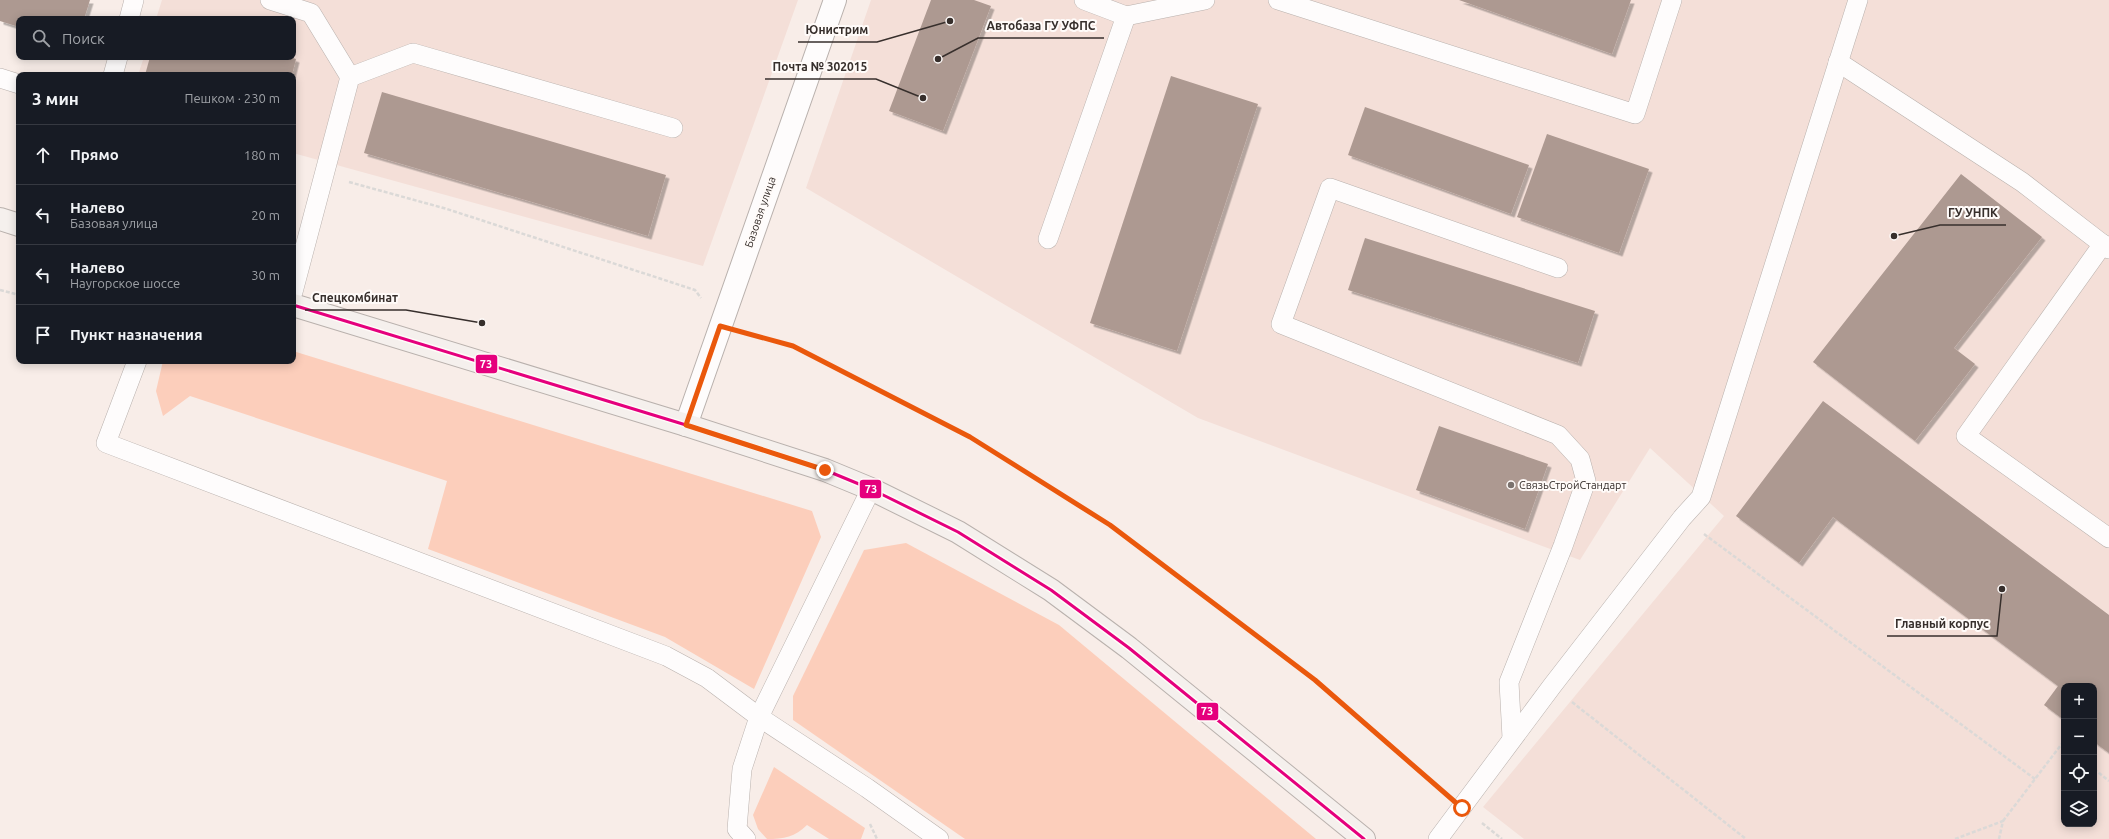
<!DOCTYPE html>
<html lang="ru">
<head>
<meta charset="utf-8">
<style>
	:root { --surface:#171b24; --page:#242831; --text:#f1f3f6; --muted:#9ea1a6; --line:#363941 }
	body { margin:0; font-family:Ubuntu,sans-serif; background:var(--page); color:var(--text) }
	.controls { position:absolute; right:12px; bottom:12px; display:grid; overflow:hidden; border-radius:8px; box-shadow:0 2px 10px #0003 }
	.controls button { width:36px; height:36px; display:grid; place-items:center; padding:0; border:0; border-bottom:1px solid var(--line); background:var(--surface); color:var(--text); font:20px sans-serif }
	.stop { position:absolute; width:12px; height:12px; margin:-9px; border:3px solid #ea580c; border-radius:50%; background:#fff }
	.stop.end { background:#ea580c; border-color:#fff; box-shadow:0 1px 4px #0008 }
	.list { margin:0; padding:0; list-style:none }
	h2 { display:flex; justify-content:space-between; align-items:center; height:52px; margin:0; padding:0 16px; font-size:17px }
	h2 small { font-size:13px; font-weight:400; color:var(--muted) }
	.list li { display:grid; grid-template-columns:26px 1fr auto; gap:12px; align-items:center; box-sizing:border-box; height:60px; padding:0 16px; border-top:1px solid var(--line) }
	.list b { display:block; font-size:15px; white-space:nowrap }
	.list p { margin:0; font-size:13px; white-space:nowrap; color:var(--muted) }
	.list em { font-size:13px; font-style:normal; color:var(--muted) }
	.icon { flex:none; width:22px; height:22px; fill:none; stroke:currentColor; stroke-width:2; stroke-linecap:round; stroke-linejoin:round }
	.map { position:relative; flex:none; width:2109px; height:839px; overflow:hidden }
	.search { position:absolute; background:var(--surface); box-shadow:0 2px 10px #0003; left:16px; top:16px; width:280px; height:44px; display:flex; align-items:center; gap:10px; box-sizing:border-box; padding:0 14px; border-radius:8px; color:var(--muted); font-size:15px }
	.panel { position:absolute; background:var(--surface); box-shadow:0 2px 10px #0003; left:16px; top:72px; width:280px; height:292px; border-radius:8px }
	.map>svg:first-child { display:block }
	.built { fill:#f4dfd8; fill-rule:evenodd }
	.green { fill:#fccebb }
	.building { fill:#ad9991; filter:url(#shadow) }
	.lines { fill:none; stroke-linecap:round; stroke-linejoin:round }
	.service-casing { stroke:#b9b1ad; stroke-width:20 }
	.minor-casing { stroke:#b9b1ad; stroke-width:24 }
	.secondary-casing { stroke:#b9b1ad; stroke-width:24 }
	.path { stroke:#dbd9d7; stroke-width:2.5; stroke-dasharray:4 2; stroke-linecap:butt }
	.service { stroke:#fefcfc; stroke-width:19 }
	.minor { stroke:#fefcfc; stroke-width:22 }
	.secondary { stroke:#f5f0ed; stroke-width:22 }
	.bus-1-casing { stroke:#fffbf9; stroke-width:6 }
	.bus-1 { stroke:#e5007d; stroke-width:3 }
	.route { stroke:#ea580c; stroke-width:5 }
	.poi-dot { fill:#7b726e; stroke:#fffbf9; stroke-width:1.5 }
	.labels { text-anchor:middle; stroke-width:4; stroke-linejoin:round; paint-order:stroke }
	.street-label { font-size:11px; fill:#372f2c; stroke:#fffbf9 }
	.poi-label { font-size:11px; fill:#372f2c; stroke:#fffbf9; text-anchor:start }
	.leader { fill:none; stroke:#372f2c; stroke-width:1.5 }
	.callout-dot { fill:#372f2c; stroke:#fffbf9; stroke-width:1.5 }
	.callout-label { font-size:12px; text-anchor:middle; font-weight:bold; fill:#372f2c; stroke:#fffbf9; stroke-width:4; stroke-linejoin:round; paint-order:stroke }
	.line-badge { stroke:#fffbf9; stroke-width:1.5 }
	.badge-label { font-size:11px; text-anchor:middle; font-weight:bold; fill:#fff }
</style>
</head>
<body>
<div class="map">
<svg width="2109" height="839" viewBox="0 0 2109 839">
	<defs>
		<filter id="shadow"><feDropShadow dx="3.5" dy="3.5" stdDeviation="0" flood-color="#0004"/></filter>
	</defs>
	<rect width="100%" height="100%" fill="#f8ede8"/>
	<g class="built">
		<path d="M162,0H798L703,266L293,153V75H138L144,57H293V19H156Z"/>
		<path d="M871,0H2109V839H1524L1483,807L1724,516L1650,448L1580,560L1198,418L806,188ZM2064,686H2094V824H2064Z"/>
	</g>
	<g class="green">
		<path d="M293,351L812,511L821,537L754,689L665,637L428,549L447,481L190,396L163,416L156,391L163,361H293Z"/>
		<path d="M906,543L1059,625L1316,839H965L793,720V696L864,550Z"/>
		<path d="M774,767L865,828L861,839H829L807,825C795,837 784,839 767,839L758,829L753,815Z"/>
	</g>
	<g class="building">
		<path d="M0,0H90L84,19H19V27L0,21Z"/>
		<path d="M931,0H974L991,6L943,131L889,111Z"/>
		<path d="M1459,0H1631L1612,54Z"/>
		<path d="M150,57H290L296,59L292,75H145Z"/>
		<path d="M1171,76L1258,104L1177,351L1090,323Z"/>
		<path d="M382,92L666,175L648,236L364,153Z"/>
		<path d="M1365,107L1529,165L1511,214L1348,155Z"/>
		<path d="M1547,134L1649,169L1619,253L1517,217Z"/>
		<path d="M1961,174L2042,237L1954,348L1975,364L1915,441L1813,362Z"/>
		<path d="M1365,238L1595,311L1578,363L1348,290Z"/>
		<path d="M1823,401L2109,615V753L2094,742V686H2064V720L2044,705L2058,686L1833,517L1799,563L1736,516Z"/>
		<path d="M1439,426L1548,464L1525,529L1416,490Z"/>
	</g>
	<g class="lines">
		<g class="service-casing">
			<g id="service">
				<path d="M270,0L311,13L350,77"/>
				<path d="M1278,0L1635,114L1672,0"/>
				<path d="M1126,16L1205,0"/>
				<path d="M129,19L134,0"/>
				<path d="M1838,62L2022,182L2109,249"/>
				<path d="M113,75L118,57"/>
				<path d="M0,78L19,84"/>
				<path d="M1048,239L1126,16L1084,0"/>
				<path d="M2103,244L1966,436L2109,538"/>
				<path d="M293,292L350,77L413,53L673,128"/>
				<path d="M137,361L106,443L666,656L707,678L759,717L867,788L939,839"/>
				<path d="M1512,738L1509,682L1563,546L1586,481L1580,459L1558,435L1281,324L1330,188L1558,268"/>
				<path d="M746,839L737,829L742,769L759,717L871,489"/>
				<path d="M1438,839L1552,686L1682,518L1701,497L1858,0"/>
			</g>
		</g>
		<g class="minor-casing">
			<path id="minor" d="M686,425L835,0"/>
		</g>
		<g class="secondary-casing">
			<g id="secondary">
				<path d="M0,219L19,225"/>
				<path d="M293,305L686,425L825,470L871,489L958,532L1051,590L1129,648L1364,839"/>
			</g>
		</g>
		<g class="path">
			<path d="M349,182L447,209L695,290L701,298"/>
			<path d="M0,290L19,295"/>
			<path d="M748,334L793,346L970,437L1110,525L1315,680L1441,789"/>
			<path d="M1704,534L2035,779"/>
			<path d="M1572,702L1746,839"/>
			<path d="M2094,769L2109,781"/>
			<path d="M2003,821L2064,741"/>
			<path d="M1482,823L1502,839"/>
			<path d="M870,824L877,839"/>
			<path d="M1955,839L2003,821L1999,839"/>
		</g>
		<use href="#service" class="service"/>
		<use href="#minor" class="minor"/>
		<use href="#secondary" class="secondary"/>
		<g class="bus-1-casing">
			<path id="bus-1" d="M293,305L686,425L825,470L871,489L958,532L1051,590L1129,648L1364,839"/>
		</g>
		<use href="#bus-1" class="bus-1"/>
	</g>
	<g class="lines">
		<path class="route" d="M825,470L686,425L720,326L793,346L970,437L1110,525L1315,680L1462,808"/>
	</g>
	<circle class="poi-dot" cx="1511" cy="485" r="4"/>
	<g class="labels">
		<g class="street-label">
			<text transform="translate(760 212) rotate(-71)" y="4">Базовая улица</text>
		</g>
		<g class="poi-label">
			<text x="1519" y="489">СвязьСтройСтандарт</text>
		</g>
	</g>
	<path class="leader" d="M938 59L978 38H1104M950 21L877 42H798M923 98L876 79H765M1894 236L1940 225H2006M482 323L406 310H305M2002 589L1997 636H1887"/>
	<g class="callout-dot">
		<circle cx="938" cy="59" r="4"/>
		<circle cx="950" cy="21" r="4"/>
		<circle cx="923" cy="98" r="4"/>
		<circle cx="1894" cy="236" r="4"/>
		<circle cx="482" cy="323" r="4"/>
		<circle cx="2002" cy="589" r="4"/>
	</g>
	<g class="callout-label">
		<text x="1041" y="30">Автобаза ГУ УФПС</text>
		<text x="837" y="34">Юнистрим</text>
		<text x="820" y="71">Почта № 302015</text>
		<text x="1973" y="217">ГУ УНПК</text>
		<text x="355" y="302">Спецкомбинат</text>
		<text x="1942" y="628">Главный корпус</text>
	</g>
	<g class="line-badge">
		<rect x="475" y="354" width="23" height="20" rx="4" fill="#e5007d"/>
		<rect x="859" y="479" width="23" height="20" rx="4" fill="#e5007d"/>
		<rect x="1196" y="702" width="23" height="19" rx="4" fill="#e5007d"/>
	</g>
	<g class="badge-label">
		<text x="486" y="368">73</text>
		<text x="871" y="493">73</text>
		<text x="1207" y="715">73</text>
	</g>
</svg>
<div class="controls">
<button>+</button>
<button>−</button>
<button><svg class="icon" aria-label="locate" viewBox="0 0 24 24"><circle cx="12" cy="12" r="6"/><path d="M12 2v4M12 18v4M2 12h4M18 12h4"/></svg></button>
<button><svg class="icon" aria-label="layers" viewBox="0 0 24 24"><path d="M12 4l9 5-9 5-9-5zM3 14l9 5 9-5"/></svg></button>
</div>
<div class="stop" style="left:1462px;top:808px"></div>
<div class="stop end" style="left:825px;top:470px"></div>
<div class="search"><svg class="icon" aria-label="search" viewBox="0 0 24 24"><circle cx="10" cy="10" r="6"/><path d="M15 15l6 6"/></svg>Поиск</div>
<section class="panel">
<h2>3 мин<small>Пешком · 230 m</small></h2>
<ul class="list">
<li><svg class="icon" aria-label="ahead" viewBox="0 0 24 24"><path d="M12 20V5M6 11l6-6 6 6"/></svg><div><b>Прямо</b></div><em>180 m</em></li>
<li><svg class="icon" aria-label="left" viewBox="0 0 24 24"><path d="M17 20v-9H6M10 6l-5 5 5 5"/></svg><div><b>Налево</b><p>Базовая улица</p></div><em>20 m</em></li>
<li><svg class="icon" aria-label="left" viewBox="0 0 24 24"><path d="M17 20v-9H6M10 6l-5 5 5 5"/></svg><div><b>Налево</b><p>Наугорское шоссе</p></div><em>30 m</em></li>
<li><svg class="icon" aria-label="arrive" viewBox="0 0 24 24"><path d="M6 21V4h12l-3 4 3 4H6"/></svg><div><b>Пункт назначения</b></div></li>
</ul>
</section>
</div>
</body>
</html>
